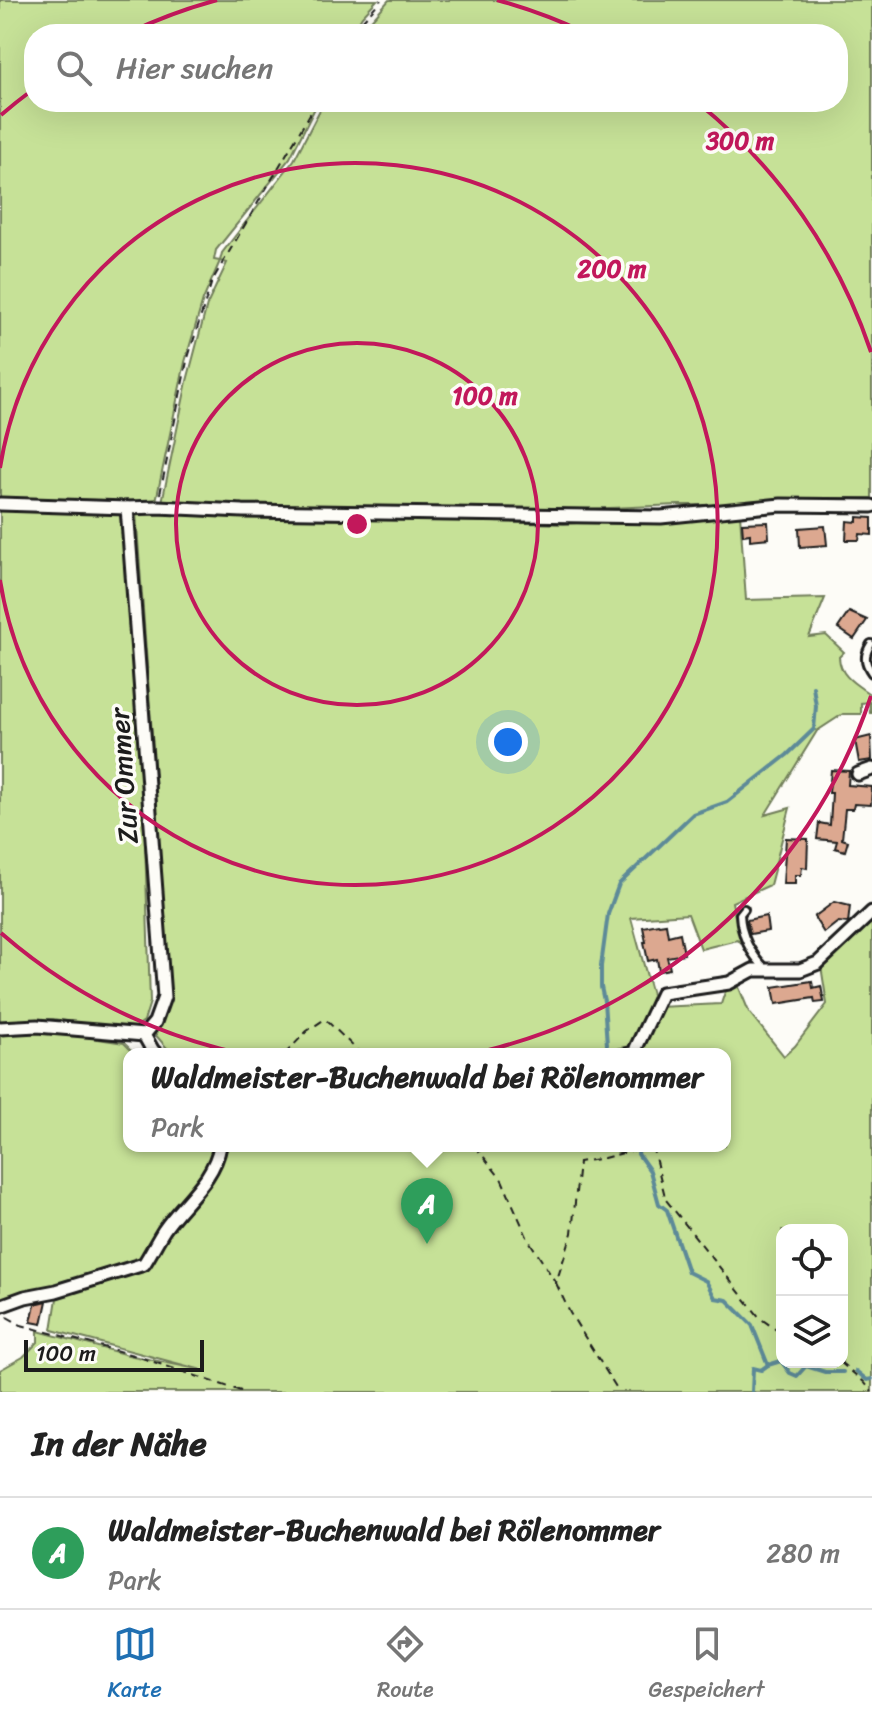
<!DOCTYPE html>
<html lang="de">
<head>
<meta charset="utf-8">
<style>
	:root { --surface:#fff; --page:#f2f2f2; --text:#222; --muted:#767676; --line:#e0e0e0; --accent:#1f6fb2 }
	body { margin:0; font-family:Sriracha,sans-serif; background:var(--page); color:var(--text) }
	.controls { position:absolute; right:24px; bottom:24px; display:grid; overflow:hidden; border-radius:16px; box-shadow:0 8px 32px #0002 }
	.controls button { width:72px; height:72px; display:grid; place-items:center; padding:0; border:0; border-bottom:2px solid var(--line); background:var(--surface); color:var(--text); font:40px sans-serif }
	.scale { position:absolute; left:24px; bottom:20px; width:180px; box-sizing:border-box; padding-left:8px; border:4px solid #1c1c1c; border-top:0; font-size:22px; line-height:28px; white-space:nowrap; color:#1c1c1c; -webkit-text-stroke:6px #fdfcf7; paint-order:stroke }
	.you { position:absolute; left:508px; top:742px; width:28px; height:28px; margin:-20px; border:6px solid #fff; border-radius:50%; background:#1a73e8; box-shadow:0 0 0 12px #1a73e833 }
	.badge { display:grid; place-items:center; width:52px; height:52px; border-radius:50%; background:var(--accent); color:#fff; font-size:26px; font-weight:700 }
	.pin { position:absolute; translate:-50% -66px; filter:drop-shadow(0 2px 4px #0008) }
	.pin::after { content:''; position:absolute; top:42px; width:28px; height:24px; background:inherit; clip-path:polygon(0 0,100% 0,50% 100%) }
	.popup { position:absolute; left:123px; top:1048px; width:608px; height:104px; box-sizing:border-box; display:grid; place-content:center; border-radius:16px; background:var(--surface); filter:drop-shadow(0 2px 6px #0005); font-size:26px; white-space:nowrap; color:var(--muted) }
	.popup b { font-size:30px; color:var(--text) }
	.popup::after { content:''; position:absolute; left:50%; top:100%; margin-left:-16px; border:16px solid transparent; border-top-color:var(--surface) }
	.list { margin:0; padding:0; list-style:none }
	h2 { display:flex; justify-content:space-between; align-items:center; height:104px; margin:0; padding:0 32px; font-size:34px }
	h2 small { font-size:26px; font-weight:400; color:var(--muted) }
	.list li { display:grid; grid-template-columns:52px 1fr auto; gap:24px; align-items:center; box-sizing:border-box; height:112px; padding:0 32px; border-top:2px solid var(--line) }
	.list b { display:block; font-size:30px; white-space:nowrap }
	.list p { margin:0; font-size:26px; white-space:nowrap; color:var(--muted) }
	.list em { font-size:26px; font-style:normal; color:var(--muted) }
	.icon { flex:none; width:44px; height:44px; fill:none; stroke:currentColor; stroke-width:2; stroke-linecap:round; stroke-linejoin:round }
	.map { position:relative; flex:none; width:872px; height:1392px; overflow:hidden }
	.search { position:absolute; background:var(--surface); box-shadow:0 8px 32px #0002; left:24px; right:24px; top:24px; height:88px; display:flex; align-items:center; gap:20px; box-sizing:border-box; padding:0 28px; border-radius:32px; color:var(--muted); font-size:30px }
	.sheet { height:216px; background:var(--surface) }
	nav { display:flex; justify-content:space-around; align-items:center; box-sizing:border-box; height:112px; border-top:2px solid var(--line); background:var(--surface); font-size:22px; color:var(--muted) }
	nav a { display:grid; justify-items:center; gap:4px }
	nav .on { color:var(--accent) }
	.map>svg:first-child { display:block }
	.green { fill:#c6e197; stroke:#717e5a; stroke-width:2; fill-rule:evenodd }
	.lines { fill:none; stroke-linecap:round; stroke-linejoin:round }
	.stream { stroke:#5d8a98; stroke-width:4 }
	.building { fill:#dca890; stroke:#1c1c1c; stroke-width:2 }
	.service-casing { stroke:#1c1c1c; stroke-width:12 }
	.minor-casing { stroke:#1c1c1c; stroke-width:17 }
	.path { stroke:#1c1c1c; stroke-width:2; stroke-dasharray:8 6; stroke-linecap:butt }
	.service { stroke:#fdfcf7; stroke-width:6 }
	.minor { stroke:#fdfcf7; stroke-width:11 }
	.ring { fill:none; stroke:#c2185b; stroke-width:4 }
	.labels { text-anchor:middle; stroke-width:7; stroke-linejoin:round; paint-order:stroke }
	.street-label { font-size:28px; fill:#1c1c1c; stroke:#fdfcf7 }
	.centre { fill:#c2185b; stroke:#fdfcf7; stroke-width:4 }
	.ring-label { font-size:24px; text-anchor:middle; font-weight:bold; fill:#c2185b; stroke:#fdfcf7; stroke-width:7; stroke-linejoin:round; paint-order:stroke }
</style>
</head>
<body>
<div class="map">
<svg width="872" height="1392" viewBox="0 0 872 1392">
	<rect width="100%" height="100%" fill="#fdfcf7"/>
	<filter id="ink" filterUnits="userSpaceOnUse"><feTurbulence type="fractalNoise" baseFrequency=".0125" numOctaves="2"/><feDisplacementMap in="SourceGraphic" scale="16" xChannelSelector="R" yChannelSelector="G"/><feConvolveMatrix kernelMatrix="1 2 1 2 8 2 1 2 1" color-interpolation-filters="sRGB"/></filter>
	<g filter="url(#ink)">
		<g class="green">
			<path d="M0,0H377L362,16L351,34H34V102H318L290,158L216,250L214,260L220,261L222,253L294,160L324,102H838V34H359L389,0H872V498H820L777,500L740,505H678L518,512L161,507L187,381L207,305L227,263L220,261L203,300L185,362L155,506L0,501Z"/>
			<path d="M0,506L126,511L144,807L150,1002L144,1021L130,1031L53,1019L0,1023Z"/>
			<path d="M136,512L564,524L680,515L740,514L746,600L825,598L809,637L826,635L844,652L839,657C840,677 856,684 871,695L872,713H870L869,702L861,703V714H843L817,731L765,815L790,808L770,885L732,902L737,926L747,945L737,940L701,949L688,914L631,918L654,1002L658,1007L721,1004L725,992L738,985L749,1012L784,1056L795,1046L827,1004L821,966L872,921V1392H0V1370L23,1357L38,1342V1331L128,1355L202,1370L52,1330L58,1292L0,1308V1030L16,1028L17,1034L47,1031L124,1043L135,1054H129V1146H725V1054H172L153,1032L162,1004L157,805ZM782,1230H842V1362H782Z"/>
		</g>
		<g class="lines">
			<g class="stream">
				<path d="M607,1045L604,1001L601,987V966L608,914L619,884L693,814L727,802L787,755L814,729L816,706L813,687"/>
				<path d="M639,1146L638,1154L650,1171L659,1204L667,1210L688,1272L706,1281L715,1298L727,1300L752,1325L768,1365"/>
				<path d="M856,1371L867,1380L872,1379"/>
				<path d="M752,1392L753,1368L761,1370L768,1365L781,1361L790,1373L797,1376L806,1366L825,1372H843"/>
			</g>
		</g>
		<g class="building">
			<path d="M857,517L872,518V535L860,534L859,540H846L847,521L857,522Z"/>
			<path d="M768,522L769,538L750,540V534L743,535L742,523Z"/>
			<path d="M825,526L827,545L800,547L799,528Z"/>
			<path d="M849,612L867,620L854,639L838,628Z"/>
			<path d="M871,736L872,760L859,762L855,740Z"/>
			<path d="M831,770L849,771L848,785L872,787L871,805L854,804L853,809H845L842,839L848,841L845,851L835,848L837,841L817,839L819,823L830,825L832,793H829Z"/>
			<path d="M786,838L808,839L807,868L802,867L801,875H795V884H783Z"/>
			<path d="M834,902L850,906L848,923L838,922L824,933L814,917Z"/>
			<path d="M766,916L768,931L750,934L747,920Z"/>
			<path d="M658,924L659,925L666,924L668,936L680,933L684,954L667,957L670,969L659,971L657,959L648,961L644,942H646L643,927Z"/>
			<path d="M812,981L813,988L821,986L824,1002L815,1003L814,998L776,1004L773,987Z"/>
			<path d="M47,1301L42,1324L31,1322L35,1304Z"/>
		</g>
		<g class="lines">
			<g class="service-casing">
				<g id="service">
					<path d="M871,644C864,655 864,662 872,673"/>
					<path d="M744,909L740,914C741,936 751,955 767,970"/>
					<path d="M617,1054L636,1050"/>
				</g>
			</g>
			<g class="minor-casing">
				<g id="minor">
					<path d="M0,504L127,508L158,507L243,511L661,517L781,505L872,506"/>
					<path d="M127,508L164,997L155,1022L144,1035"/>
					<path d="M858,774L872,769"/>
					<path d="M0,1028L37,1026L144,1035"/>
					<path d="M144,1035L153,1051L157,1054"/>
					<path d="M636,1054V1048L662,993L729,983L753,970H800L818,963L872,912"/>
					<path d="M0,1306L25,1297L56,1291L144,1264C151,1253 157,1241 164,1230C183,1202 214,1180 220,1146"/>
				</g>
			</g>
			<g class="path">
				<path d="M354,34L363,20L381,0"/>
				<path d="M160,494L187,361L212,281L317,102"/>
				<path d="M285,1054L307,1031L325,1019L361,1054"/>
				<path d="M475,1146L502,1180L528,1239L556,1283L572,1233L579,1162L604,1158L650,1146"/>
				<path d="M652,1146L666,1200L760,1318L782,1334"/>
				<path d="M556,1283L570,1313L619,1392"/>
				<path d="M7,1317L21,1325L133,1355L244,1392"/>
				<path d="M840,1362L864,1382L872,1392"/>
			</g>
			<use href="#service" class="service"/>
			<use href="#minor" class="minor"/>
		</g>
	</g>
	<g class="ring">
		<circle cx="357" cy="524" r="181"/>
		<path d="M0 468A361 361 0 1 1 0 580"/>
		<path d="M871 696A542 542 0 0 1 1 933M1 115A542 542 0 0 1 31 91M128 33A542 542 0 0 1 217 0M497 0A542 542 0 0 1 586 33M698 103A542 542 0 0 1 871 352"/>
	</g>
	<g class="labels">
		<g class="street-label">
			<text transform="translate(123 776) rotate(-94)" y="10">Zur Ommer</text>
		</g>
	</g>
	<circle cx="357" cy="524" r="12" class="centre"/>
	<g class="ring-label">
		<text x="740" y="149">300 m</text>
		<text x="612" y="277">200 m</text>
		<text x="485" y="404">100 m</text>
	</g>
</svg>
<div class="controls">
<button><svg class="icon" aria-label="locate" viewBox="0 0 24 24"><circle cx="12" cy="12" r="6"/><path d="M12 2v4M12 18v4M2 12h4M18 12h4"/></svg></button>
<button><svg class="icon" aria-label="layers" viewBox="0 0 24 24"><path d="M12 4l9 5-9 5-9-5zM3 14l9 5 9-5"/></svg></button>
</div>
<div class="scale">100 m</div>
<div class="you"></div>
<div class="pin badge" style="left:427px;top:1244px;background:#2e9e5b">A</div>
<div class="popup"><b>Waldmeister-Buchenwald bei Rölenommer</b>Park</div>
<div class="search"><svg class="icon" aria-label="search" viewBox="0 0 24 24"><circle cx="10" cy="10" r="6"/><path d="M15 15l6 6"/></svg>Hier suchen</div>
</div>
<section class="sheet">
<h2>In der Nähe<small></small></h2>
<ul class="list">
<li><span class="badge" style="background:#2e9e5b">A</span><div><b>Waldmeister-Buchenwald bei Rölenommer</b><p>Park</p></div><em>280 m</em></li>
</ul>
</section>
<nav>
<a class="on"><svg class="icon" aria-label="map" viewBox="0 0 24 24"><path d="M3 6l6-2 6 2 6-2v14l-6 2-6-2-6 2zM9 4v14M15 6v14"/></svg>Karte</a>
<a><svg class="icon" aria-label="directions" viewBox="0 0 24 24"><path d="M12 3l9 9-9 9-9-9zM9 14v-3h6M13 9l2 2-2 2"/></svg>Route</a>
<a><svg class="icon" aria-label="saved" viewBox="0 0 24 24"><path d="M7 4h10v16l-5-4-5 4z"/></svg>Gespeichert</a>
</nav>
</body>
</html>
